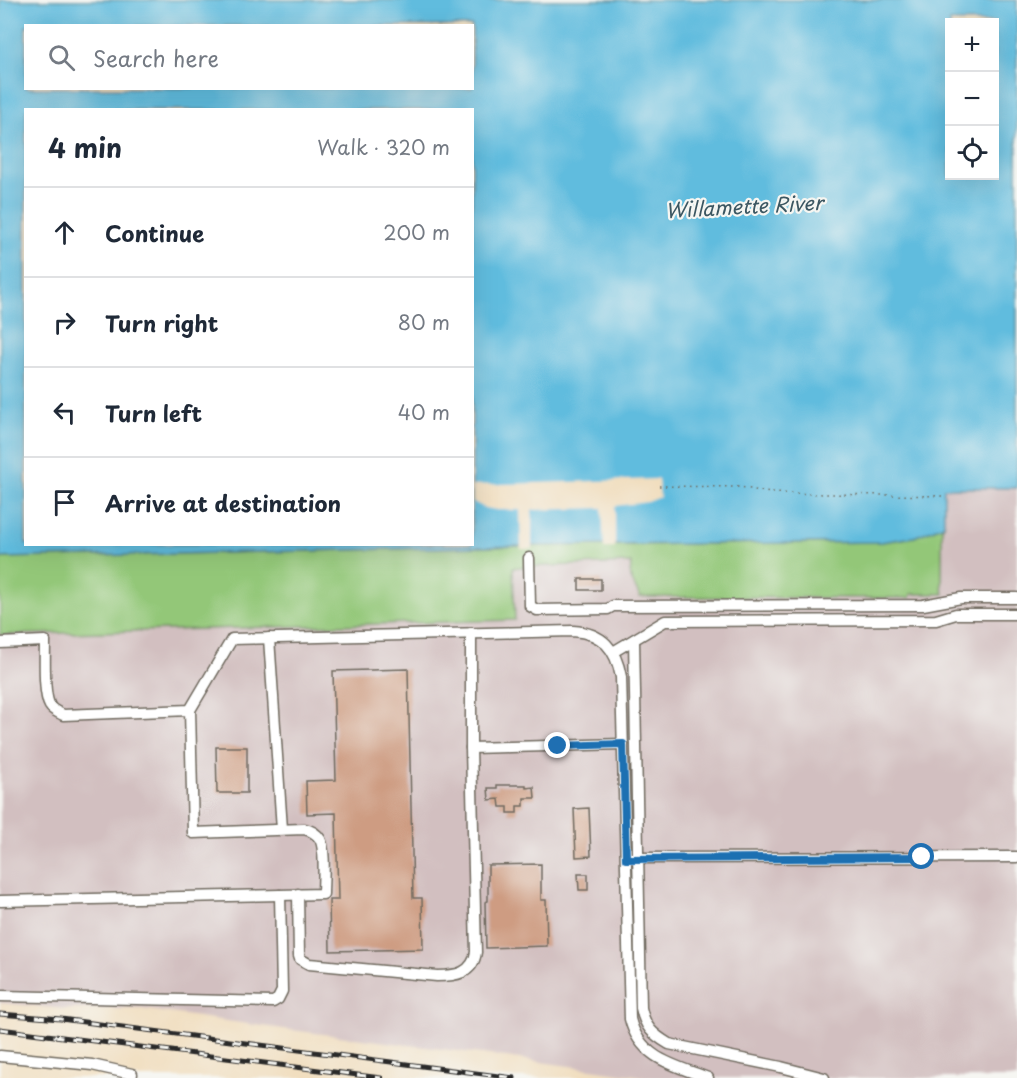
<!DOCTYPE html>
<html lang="en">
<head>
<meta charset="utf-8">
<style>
	:root { --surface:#fff; --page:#f2f2f3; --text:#1f2937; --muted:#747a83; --line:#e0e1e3 }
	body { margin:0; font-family:"Playpen Sans",sans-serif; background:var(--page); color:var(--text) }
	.controls { position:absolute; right:18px; top:18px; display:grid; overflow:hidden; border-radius:0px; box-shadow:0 6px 24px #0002 }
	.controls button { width:54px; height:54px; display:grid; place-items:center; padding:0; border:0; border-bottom:2px solid var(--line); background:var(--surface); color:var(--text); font:30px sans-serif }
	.stop { position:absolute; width:18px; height:18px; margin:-14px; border:4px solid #1f6fb2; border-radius:50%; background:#fff }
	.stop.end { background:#1f6fb2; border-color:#fff; box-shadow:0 2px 6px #0008 }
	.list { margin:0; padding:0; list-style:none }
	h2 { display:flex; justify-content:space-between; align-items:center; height:78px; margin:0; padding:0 24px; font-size:26px }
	h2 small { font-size:20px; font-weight:400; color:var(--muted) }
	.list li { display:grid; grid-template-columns:39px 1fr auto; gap:18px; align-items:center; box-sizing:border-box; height:90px; padding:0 24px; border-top:2px solid var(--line) }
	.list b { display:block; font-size:22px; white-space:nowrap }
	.list em { font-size:20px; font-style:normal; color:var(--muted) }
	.icon { flex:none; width:33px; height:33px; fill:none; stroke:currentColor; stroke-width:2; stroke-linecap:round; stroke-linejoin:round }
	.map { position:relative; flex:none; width:1017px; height:1078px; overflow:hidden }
	.search { position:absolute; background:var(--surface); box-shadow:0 6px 24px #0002; left:24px; top:24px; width:450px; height:66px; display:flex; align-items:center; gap:15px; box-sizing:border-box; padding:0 21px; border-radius:0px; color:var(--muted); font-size:22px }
	.panel { position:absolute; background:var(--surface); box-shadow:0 6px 24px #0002; left:24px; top:108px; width:450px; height:438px; border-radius:0px }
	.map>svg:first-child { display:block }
	.industrial { fill:#d2bfc0 }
	.green { fill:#93c778; stroke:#5f7952; stroke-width:1.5 }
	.water { fill:#60bcde; stroke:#467484; stroke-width:1.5; fill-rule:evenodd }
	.pier { fill:#f1debf }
	.building { fill:#ce9c82 }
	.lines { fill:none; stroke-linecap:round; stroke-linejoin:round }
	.minor-casing { stroke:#706a5f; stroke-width:13 }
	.path { stroke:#706a5f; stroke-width:1.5; stroke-dasharray:1.5 4.5; stroke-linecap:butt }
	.minor { stroke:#fff; stroke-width:10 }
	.rail-casing { stroke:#2b2b2b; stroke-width:5 }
	.rail { stroke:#f6f6f2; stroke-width:3; stroke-dasharray:9; stroke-linecap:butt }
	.route { stroke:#1f6fb2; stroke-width:8 }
	.labels { text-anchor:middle; stroke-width:4.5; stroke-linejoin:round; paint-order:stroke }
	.water-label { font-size:20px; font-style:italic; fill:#3b5661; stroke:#f6f6f2 }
</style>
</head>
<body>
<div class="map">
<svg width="1017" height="1078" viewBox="0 0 1017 1078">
	<rect width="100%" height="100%" fill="#f6f6f2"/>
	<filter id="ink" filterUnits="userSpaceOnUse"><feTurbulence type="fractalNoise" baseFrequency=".0167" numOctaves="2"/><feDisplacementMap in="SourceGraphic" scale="12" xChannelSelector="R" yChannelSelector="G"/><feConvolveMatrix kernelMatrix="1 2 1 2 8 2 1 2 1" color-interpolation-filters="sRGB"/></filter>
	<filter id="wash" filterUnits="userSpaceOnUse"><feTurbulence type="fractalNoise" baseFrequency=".008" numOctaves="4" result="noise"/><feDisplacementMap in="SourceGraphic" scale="24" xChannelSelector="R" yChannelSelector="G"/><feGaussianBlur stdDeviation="1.35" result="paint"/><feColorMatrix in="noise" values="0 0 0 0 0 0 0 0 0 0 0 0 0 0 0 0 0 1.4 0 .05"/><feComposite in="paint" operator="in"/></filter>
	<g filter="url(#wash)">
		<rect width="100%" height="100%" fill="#f1debf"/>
		<path class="industrial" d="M943,488H1017V1078H654L505,1057L291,1030L141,1009H66L0,1003V558L523,546Z"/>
		<path class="green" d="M944,525L942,528V588L944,594H911L910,598L640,597L630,577L631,563L521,567L513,568L515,620L0,635V558L523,546L881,542L914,537Z"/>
		<path class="water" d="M0,0H1017V488H944V525L914,537L881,542L523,546L0,558ZM950,22H994V176H950ZM26,26H472V88H26ZM26,110H472V544H26Z"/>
		<path class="pier" d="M658,479L660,497L648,502L615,506V548H604L602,508L532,510V549H521L520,510H497L485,508L473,502V485Z"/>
		<g id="blocks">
			<g class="building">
				<rect x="579" y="579" width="22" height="11"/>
				<path d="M408,669L413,898H422L423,949L330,951L329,900H338L336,813L307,814L306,781L336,780L333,671Z"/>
				<path d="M216,747H247V793H217Z"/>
				<path d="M497,785H526V788L534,787L535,798H524V806H517V813H508V807H500L499,799L489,800L488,788H497Z"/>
				<path d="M589,808L591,856L576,857L574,809Z"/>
				<path d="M541,864V900H546L547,946L486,948L485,902L488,901V865Z"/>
				<path d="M578,874H588V890H579Z"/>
			</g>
		</g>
	</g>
	<g filter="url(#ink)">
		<use href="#blocks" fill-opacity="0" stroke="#706a5f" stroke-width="1.5"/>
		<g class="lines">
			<g class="minor-casing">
				<g id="minor">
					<path d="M529,558L530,606L537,610L608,609L613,606L923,605L961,598H1017"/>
					<path d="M269,638L282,829"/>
					<path d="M634,640L641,1008C645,1027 652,1034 669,1044L781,1067L824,1078"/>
					<path d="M0,643L45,641C45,656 43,695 50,706C53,711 58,712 63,715L190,710L232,639L573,631C603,633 616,649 621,677L630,1019C640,1059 674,1065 708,1078"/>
					<path d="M613,652L665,621L936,620L956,614H1017"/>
					<path d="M471,748L623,744"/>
					<path d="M630,858L1017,857"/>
					<path d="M298,894L299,956L300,959L309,964L437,976C455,976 473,974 476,952L471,748V633"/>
					<path d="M0,901L323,894C323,881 326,850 320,839C316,833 310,830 304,829L193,833L190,710"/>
					<path d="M0,996L273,1002L278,999L282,991L280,895"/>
					<path d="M0,1056L92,1065L132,1074L131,1078"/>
				</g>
			</g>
			<path class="path" d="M659,486L740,487L770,493L944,496"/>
			<use href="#minor" class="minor"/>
			<g class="rail-casing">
				<g id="rail">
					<path d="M0,1014L61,1019L514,1078"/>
					<path d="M0,1029L381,1078"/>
				</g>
			</g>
			<use href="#rail" class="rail"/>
		</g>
	</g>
	<g class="lines" filter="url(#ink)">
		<path class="route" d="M558,746L623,744L626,859L922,857"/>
	</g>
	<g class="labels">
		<g class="water-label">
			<text transform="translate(744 207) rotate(-3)" y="7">Willamette River</text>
		</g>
	</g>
</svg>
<div class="controls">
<button>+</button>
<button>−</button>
<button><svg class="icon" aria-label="locate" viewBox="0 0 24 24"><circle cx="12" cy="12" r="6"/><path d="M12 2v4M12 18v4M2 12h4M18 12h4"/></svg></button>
</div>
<div class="stop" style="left:922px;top:857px"></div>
<div class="stop end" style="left:558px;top:746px"></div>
<div class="search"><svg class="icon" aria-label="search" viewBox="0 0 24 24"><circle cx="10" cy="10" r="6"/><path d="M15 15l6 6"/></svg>Search here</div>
<section class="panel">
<h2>4 min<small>Walk · 320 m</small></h2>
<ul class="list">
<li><svg class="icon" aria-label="ahead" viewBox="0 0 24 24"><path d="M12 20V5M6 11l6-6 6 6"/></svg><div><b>Continue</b></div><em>200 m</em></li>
<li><svg class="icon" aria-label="right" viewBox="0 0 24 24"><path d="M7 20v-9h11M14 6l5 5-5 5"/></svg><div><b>Turn right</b></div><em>80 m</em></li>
<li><svg class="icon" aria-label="left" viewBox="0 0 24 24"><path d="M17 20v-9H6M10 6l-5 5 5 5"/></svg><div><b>Turn left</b></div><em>40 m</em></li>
<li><svg class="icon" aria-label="arrive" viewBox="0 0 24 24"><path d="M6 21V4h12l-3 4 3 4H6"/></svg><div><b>Arrive at destination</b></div></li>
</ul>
</section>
</div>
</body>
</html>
